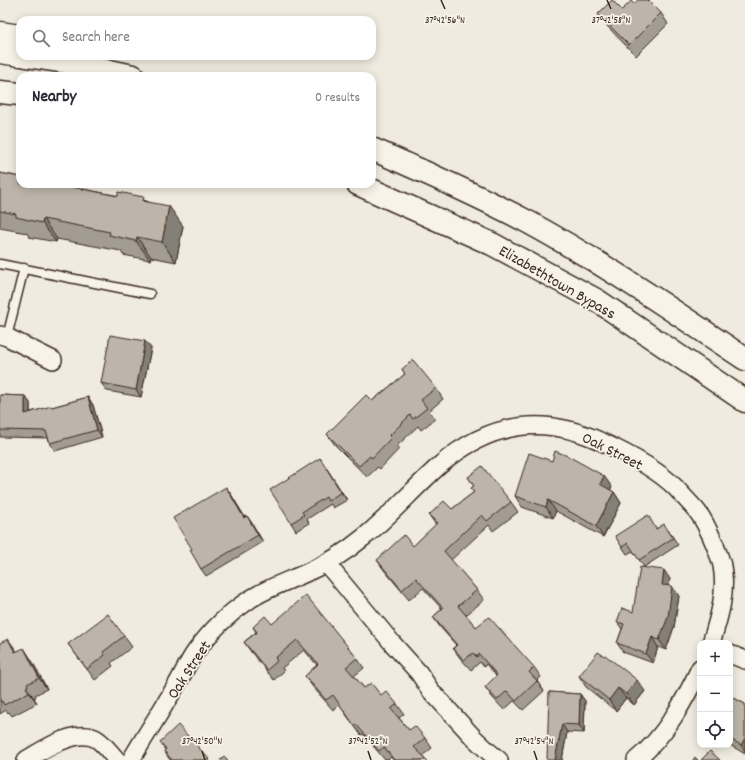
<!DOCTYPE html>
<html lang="en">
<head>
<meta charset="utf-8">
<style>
	:root { --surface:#fff; --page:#f7f7f7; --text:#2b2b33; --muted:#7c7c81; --line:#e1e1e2 }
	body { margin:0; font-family:Dekko,sans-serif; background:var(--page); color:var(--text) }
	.controls { position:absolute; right:12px; bottom:12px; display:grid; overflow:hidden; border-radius:8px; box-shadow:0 2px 10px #0003 }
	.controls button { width:36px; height:36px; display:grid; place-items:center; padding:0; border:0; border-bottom:1px solid var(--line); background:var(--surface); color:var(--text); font:20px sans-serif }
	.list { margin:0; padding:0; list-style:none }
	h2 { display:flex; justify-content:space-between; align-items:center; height:52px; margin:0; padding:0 16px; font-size:17px }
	h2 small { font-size:13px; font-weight:400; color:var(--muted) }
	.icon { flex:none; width:22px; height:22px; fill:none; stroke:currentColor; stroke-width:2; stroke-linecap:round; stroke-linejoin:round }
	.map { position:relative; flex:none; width:745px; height:760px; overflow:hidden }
	.search { position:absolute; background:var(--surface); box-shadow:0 2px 10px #0003; left:16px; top:16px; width:360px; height:44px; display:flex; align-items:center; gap:10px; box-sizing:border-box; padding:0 14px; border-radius:12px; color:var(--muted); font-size:15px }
	.panel { position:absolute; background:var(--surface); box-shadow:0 2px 10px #0003; left:16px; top:72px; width:360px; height:116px; border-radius:12px }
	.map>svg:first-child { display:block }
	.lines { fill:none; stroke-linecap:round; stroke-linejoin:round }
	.service-casing { stroke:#3b2a1e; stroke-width:11 }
	.minor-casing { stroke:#3b2a1e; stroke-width:20 }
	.trunk-casing { stroke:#3b2a1e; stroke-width:25 }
	.service { stroke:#f7f3e8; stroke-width:8 }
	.minor { stroke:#f7f3e8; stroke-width:17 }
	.trunk { stroke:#f7f3e8; stroke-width:22 }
	.wall { fill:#a39c92; stroke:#3b2a1e }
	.shaded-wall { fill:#847f77; stroke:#3b2a1e }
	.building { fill:#bdb5aa; stroke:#3b2a1e }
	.ticks { fill:none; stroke:#3b2a1e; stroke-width:1.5 }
	.labels { text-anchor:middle; stroke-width:3.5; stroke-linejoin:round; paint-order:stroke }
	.street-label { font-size:16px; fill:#3b2a1e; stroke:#f7f3e8 }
	.ticks-label { font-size:10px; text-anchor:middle; fill:#3b2a1e; stroke:#f7f3e8; stroke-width:3.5; stroke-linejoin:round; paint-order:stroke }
</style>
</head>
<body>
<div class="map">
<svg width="745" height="760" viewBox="0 0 745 760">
	<rect width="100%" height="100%" fill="#efebe0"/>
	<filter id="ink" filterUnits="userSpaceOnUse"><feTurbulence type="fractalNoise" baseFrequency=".025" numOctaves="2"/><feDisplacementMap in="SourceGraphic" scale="8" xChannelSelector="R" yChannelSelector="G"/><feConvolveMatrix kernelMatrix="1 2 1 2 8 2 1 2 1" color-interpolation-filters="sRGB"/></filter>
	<g filter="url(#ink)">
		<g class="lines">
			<g class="service-casing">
				<g id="service">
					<path d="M0,264L150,294"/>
					<path d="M7,337L24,268"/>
				</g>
			</g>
			<g class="minor-casing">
				<g id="minor">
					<path d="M0,335L7,337L53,360"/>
					<path d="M326,563L393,644L419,673L431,691L474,738L489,752L499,760"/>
					<path d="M730,654L745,660"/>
					<path d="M26,760C42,750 79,726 98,740C105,745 111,754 117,760"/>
					<path d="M131,760C145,736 160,713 174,689C182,677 187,663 196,651C210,632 229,613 249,600C268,587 292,580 312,570C331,562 348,550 364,537C391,515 414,488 440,465C490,422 543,414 602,442C626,453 657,469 676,488C683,496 690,503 697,511C705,521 710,533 715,545C717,552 721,559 722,566C727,592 719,618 711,643"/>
					<path d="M636,760C665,737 685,700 700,668"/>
				</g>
			</g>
			<g class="trunk-casing">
				<g id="trunk">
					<path d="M0,33L20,36"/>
					<path d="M0,52L20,55"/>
					<path d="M26,56L72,63L133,76"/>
					<path d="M0,92L20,94"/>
					<path d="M372,149C425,172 477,195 528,222C603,263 674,311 745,359"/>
					<path d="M358,184L492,244L598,301L745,401"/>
				</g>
			</g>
			<use href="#service" class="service"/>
			<use href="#minor" class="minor"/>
			<use href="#trunk" class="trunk"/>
		</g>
		<g class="wall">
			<path d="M634,4L661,13L668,24L636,56L606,25L598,14L622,10Z"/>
			<path d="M0,173L93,191L147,201L183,226L176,262L151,257L150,260L123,255L121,251L57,239L56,242L29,237L27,233L0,228Z"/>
			<path d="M151,348L141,397L107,391L101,383Z"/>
			<path d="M402,369L436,388L443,399L429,411L435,419L421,430L418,426L397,446L399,449L380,469L378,467L367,477L335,445L327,434L372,401L405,374Z"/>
			<path d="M0,395L25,396L30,403V412L52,407L88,397L93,405L102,437L55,451L50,443L48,438L0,437Z"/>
			<path d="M320,458L347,500L333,508L331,504L307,519L309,523L296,531L291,523Z"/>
			<path d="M468,477L511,502L518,512L493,531L489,525L451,560L477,590L484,600L466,615L476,627L534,667L541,677L537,681L544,691L523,710L514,701L504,710L492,697L485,687L496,676L486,664L484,667L480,662L471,670L460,658L453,648L456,645L440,627L433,617L442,609L423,588L409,600L384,570L377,560L413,546L436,525L429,515L452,509L474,492L471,488L474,486Z"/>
			<path d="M226,487L245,517L247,516L263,542L206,576L201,569L192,549Z"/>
			<path d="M612,487L610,490L614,492L621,503L603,537L556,511L553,518L522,507L515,496Z"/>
			<path d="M657,528L669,531L678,545L644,567L633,551L627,554L615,536Z"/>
			<path d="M670,579L669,586L679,596L674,627L666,650L658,647L653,663L623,652L617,643L622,629L617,622L633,612Z"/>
			<path d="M272,624L357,658L364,668L354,676L364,688L381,695L397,704L404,714L399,718L409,730L425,738L432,748L422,756L427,760H393L391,757L388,760H385L363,734L361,735L339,705L333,710L312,686L305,676L317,665L304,650L282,668L284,671L274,680L251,652L244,642L256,632L253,627Z"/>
			<path d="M124,636L132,647L111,663L113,666L95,680L68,644Z"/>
			<path d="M0,643L31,659L47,689L35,695L36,697L34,698L37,703L12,716L9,712L8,713L6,710L0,714Z"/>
			<path d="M579,676L645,691L634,705L626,698L616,711L586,687Z"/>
			<path d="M549,692L580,694L585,701L584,733L567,732L562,760Z"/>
			<path d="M730,696L745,704V754L730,745Z"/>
			<path d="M160,742L210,760H170L164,751L165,750Z"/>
		</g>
		<g class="shaded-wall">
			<path d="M169,206L183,226L176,262L162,242Z"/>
			<path d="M43,219L57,239L56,242L42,223Z"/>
			<path d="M137,237L151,257L150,260L136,241Z"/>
			<path d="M145,341L151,348L141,397L136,390Z"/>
			<path d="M25,396L30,403V421L25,414Z"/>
			<path d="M88,397L93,405L102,437L97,430Z"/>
			<path d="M320,458L325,466L347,500L341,492Z"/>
			<path d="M604,476L612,487L607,495L600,484Z"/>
			<path d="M226,487L231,494L249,525L244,518Z"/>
			<path d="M614,492L621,503L603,537L596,526Z"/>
			<path d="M548,500L556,511L553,518L546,507Z"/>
			<path d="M247,516L252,523L263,542L258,535Z"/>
			<path d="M664,570L670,579L668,594L662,585Z"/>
			<path d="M672,586L679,596L674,627L666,650L659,640Z"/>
			<path d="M652,637L658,647L653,663L646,654Z"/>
			<path d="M8,639L16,650L23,663L15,652Z"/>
			<path d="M24,648L31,659L47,689L39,678Z"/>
			<path d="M637,680L645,691L634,705L626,694Z"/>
			<path d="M26,687L34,698L37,703L29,692Z"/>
			<path d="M618,688L626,698L616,711L609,700Z"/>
			<path d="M580,694L585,701L584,733L579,725Z"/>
			<path d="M562,724L567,732L562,760H555Z"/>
			<path d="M745,738V751L741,745Z"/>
		</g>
		<g class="building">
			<path d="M612,0L622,10L631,1L634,4L638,0H648L661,13L629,45L598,14Z"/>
			<path d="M0,173L20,177V184H57L93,191L118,196V192L144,197L143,201L169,206L162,242L137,237L136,241L109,235L110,232L43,219L42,223L16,217V214L0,211Z"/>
			<path d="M110,335L145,341L136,390L101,383Z"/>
			<path d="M413,360L436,388L421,400L427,408L413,419L410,415L389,436L391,438L372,458L370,456L359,466L327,434L366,395L372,401L405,374L402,369Z"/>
			<path d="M0,395L25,396V414L51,406L52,407L88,397L97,430L50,443L46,431L0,430Z"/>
			<path d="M555,451L568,456L604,476L600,484L614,492L596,526L548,500L546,507L515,496L529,453L552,461Z"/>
			<path d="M320,458L341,492L328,501L326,497L302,512L304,515L291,523L270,490Z"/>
			<path d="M482,466L511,502L487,521L482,515L444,551L477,590L458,606L476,627L489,617L534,667L529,672L537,681L516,701L507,691L497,700L485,687L497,675L479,654L477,657L473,653L464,660L453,648L457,645L433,617L443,608L416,578L402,590L377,560L404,535L413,546L437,523L429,515L444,501L452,509L474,492L471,488L474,486L468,477Z"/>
			<path d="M226,487L244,518L247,516L258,535L201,569L190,550L192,549L173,518Z"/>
			<path d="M648,515L656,529L664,524L673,538L639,560L628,543L622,547L615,536Z"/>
			<path d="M640,567L664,570L662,585L672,586L668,617L659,640L652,637L646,654L617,643L624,624L617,622L622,608L633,612Z"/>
			<path d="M306,595L357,658L346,667L364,688L371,683L381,695L386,691L397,704L391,709L409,730L415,726L425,738L414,747L427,760H394L384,747L379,751L356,724L354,725L333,695L326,700L305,676L318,664L297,640L275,658L277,661L267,670L244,642L257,632L253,627L265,616L272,624Z"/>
			<path d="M108,614L124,636L103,652L105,655L87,669L68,644Z"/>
			<path d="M8,639L15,652L24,648L39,678L27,684L28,686L26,687L29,692L4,705L2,701L0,702V643Z"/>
			<path d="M598,652L604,656L605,655L637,680L626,694L618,688L609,700L579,676Z"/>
			<path d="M549,692L580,694L579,725L562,724L555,760H547Z"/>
			<path d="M730,696L745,704V738L741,745L730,739Z"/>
			<path d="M178,725L210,760H172L164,751L166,749L160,742Z"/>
			<path d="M710,751L720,760H701Z"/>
			<path d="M224,756L228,760H220Z"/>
			<path d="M695,757L698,760H693Z"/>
		</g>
	</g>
	<path class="ticks" d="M441,0L445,9M607,0L611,9M202,751L205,760M368,751L371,760M534,751L537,760"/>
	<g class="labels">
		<g class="street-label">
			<text transform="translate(558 281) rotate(30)" y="6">Elizabethtown Bypass</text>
			<text transform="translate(613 450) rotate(27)" y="6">Oak Street</text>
			<text transform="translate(188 669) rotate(-57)" y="6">Oak Street</text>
		</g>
	</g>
	<g class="ticks-label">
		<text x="445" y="23">37°42'56"N</text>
		<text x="611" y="23">37°42'58"N</text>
		<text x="202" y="744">37°42'50"N</text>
		<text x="368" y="744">37°42'52"N</text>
		<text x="534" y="744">37°42'54"N</text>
	</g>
</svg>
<div class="controls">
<button>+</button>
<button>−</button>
<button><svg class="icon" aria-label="locate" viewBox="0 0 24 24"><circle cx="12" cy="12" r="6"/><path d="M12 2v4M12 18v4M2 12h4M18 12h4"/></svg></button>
</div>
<div class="search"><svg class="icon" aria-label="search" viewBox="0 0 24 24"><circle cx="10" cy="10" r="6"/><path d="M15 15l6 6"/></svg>Search here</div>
<section class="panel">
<h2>Nearby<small>0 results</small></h2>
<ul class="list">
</ul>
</section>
</div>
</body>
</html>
